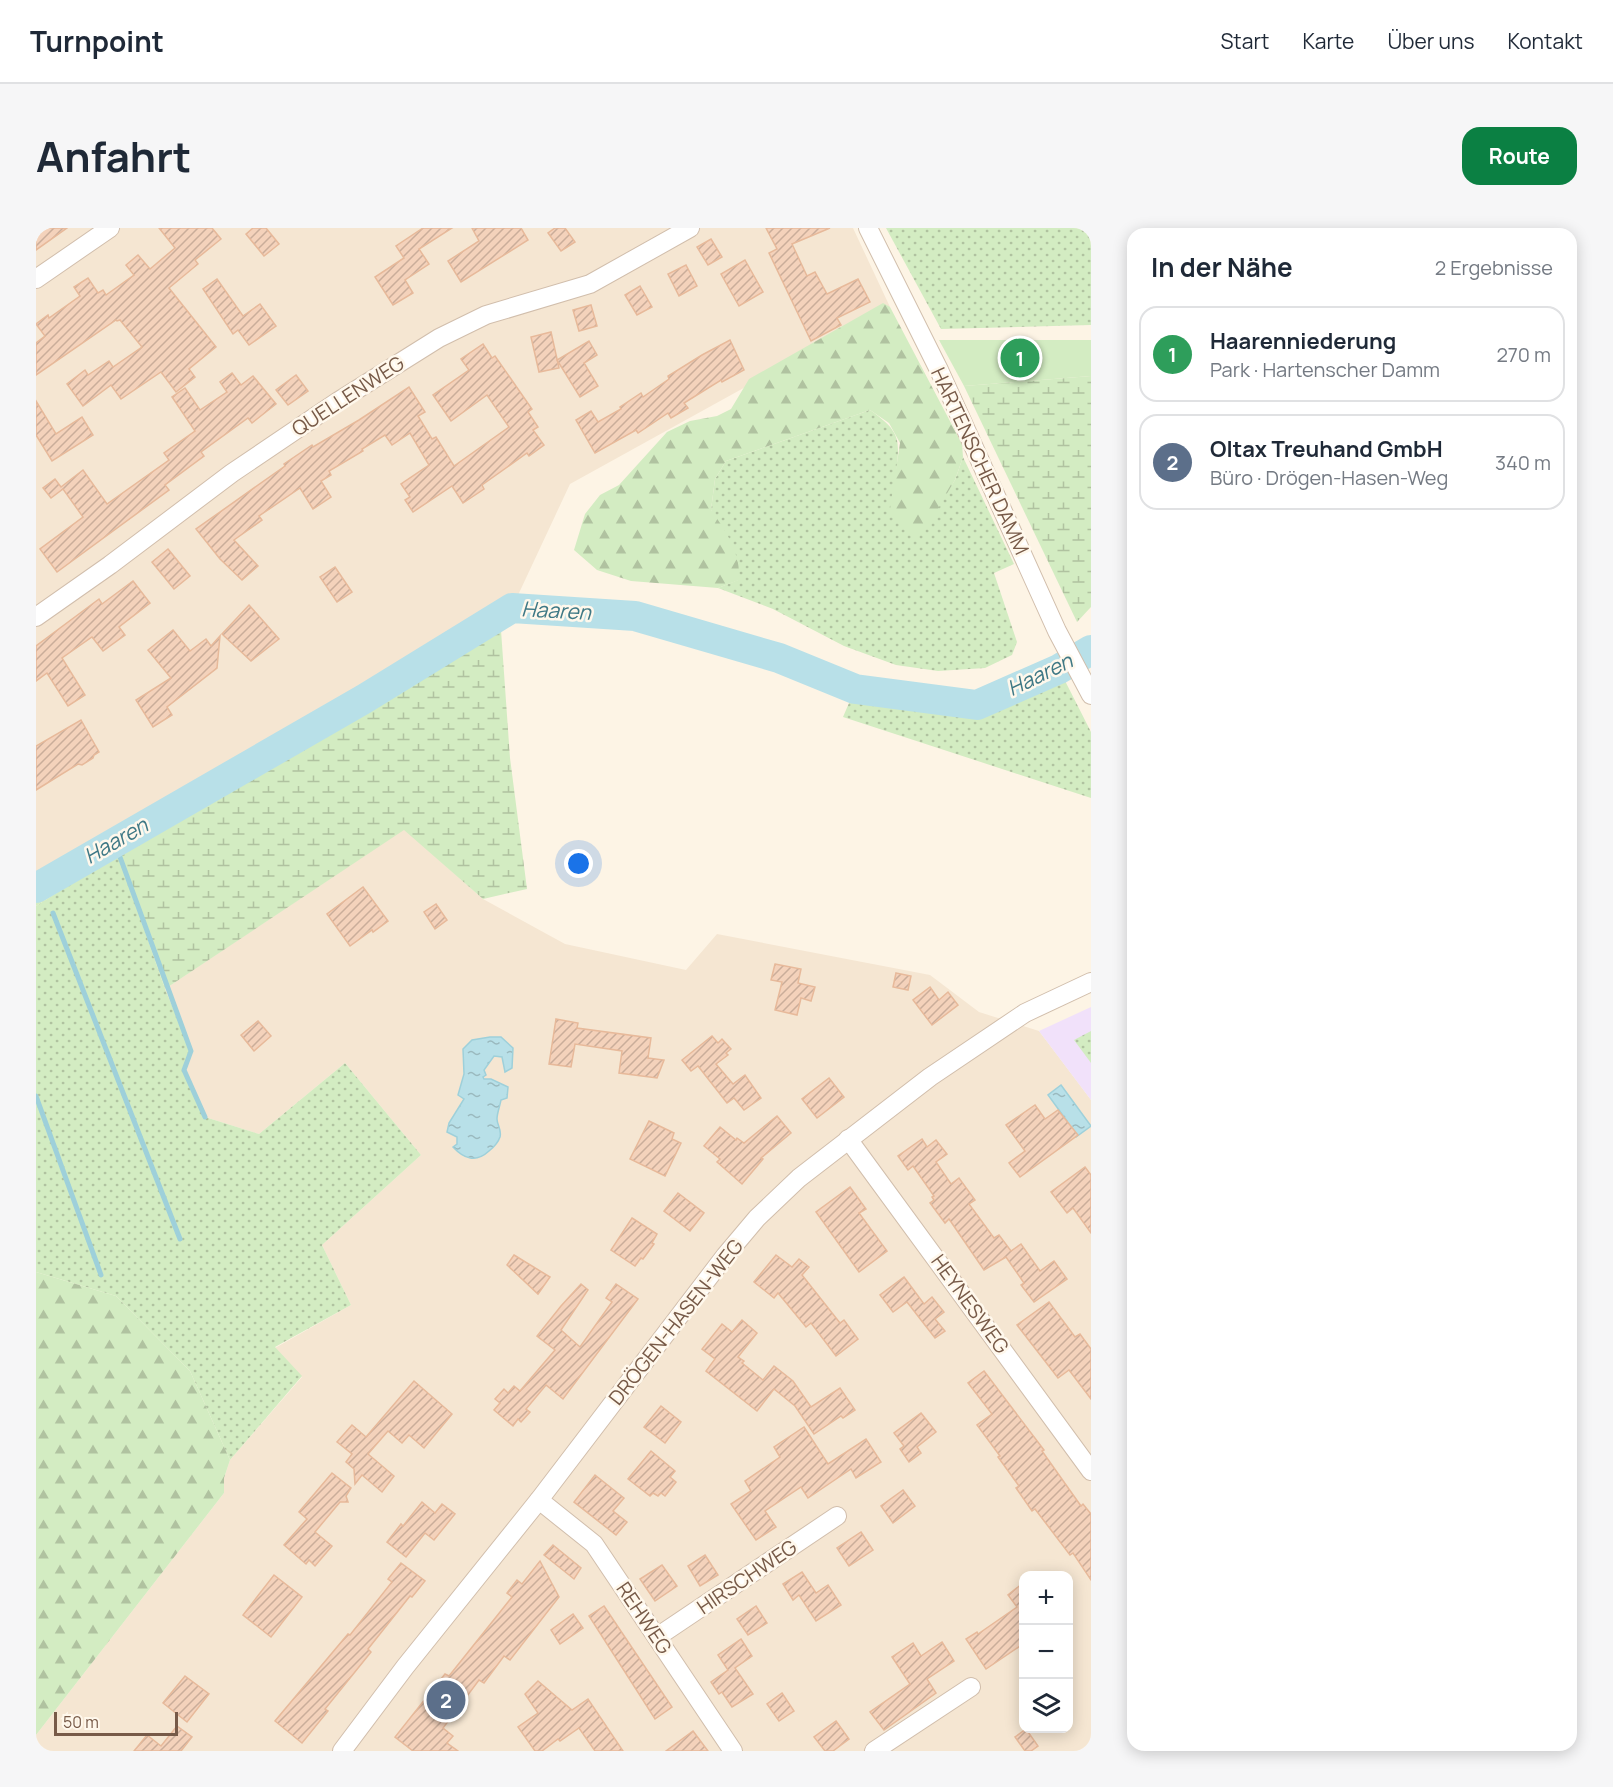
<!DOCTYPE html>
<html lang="de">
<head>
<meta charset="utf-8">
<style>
	:root { --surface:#fff; --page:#f6f6f7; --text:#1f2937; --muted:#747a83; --line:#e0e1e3; --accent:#0b8043 }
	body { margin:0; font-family:Manrope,sans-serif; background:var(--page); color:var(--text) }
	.controls { position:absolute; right:18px; bottom:18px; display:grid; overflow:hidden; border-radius:12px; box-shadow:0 3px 15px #0003 }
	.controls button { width:54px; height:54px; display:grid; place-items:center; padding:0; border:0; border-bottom:2px solid var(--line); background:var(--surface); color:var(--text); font:30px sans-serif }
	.scale { position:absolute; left:18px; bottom:15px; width:124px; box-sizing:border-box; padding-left:6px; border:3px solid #775a48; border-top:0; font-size:16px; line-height:21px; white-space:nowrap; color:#775a48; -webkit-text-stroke:4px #fff8ec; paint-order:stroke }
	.you { position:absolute; left:543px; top:636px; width:21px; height:21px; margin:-15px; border:4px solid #fff; border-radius:50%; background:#1a73e8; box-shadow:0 0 0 9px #1a73e833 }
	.badge { display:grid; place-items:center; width:39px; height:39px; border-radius:50%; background:var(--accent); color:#fff; font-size:20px; font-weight:700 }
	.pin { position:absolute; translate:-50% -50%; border:3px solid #fff; box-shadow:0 2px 6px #0006 }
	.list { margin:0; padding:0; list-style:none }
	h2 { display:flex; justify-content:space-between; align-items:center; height:78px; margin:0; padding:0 24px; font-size:26px }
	h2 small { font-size:20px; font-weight:400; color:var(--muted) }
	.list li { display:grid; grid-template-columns:39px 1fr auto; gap:18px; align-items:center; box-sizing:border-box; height:96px; margin:0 12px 12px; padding:0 12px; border:2px solid var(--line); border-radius:18px }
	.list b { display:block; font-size:22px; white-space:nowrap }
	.list p { margin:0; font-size:20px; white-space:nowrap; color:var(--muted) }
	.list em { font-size:20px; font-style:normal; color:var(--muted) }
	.icon { flex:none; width:33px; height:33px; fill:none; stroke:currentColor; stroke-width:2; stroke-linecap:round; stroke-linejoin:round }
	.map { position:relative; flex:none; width:1055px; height:1523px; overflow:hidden; border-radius:18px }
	header { display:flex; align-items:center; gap:36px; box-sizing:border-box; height:84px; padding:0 30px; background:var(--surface); border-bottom:2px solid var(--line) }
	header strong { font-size:28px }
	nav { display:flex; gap:33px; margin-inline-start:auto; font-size:21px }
	.intro { display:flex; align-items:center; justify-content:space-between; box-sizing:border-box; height:144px; padding:0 36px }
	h1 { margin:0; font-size:42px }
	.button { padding:15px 27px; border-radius:18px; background:var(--accent); color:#fff; font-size:21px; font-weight:700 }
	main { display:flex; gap:36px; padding:0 36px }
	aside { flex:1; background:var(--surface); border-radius:18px; box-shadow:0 3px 15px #0003 }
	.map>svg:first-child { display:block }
	.residential { fill:#f5e6d2; fill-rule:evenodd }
	.education { fill:#f1e1fa }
	.grass { fill:url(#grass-dots) }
	.forest { fill:url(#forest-firs) }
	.wetland { fill:url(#wetland-marsh) }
	.park { fill:#d3ecc2 }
	.water { fill:url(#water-ripples); stroke:#9ed0da; stroke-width:1.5 }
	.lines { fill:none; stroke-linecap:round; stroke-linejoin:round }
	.stream { stroke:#9ed0da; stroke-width:5 }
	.river { stroke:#b8e0e8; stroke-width:30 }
	.building { fill:url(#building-hatch); stroke:#e7b99a; stroke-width:1.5 }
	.street-casing { stroke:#d1beac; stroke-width:20 }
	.street { stroke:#fff; stroke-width:18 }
	.labels { text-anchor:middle; stroke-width:5; stroke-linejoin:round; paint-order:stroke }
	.street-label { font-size:20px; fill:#775a48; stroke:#fff8ec }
	.water-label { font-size:21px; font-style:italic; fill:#3e7885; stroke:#fff8ec }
</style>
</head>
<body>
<header>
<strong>Turnpoint</strong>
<nav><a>Start</a><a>Karte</a><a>Über uns</a><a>Kontakt</a></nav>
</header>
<div class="intro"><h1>Anfahrt</h1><a class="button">Route</a></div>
<main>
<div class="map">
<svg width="1055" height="1523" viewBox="0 0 1055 1523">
	<defs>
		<pattern id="grass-dots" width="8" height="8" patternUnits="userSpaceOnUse" patternTransform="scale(1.5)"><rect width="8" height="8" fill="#d3ecc2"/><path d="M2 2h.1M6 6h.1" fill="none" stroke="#b0c2a0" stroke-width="1.8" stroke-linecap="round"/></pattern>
		<pattern id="forest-firs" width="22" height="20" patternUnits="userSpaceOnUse" patternTransform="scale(1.5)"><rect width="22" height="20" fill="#d3ecc2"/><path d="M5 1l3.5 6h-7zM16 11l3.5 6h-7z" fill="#b0c2a0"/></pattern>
		<pattern id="wetland-marsh" width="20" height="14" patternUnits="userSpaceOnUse" patternTransform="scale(1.5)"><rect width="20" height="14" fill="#d3ecc2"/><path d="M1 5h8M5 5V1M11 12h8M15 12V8" fill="none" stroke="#b0c2a0"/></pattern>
		<pattern id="water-ripples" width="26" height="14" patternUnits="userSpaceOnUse" patternTransform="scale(1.5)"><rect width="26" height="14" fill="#b8e0e8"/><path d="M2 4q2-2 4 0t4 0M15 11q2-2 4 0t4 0" fill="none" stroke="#9ab9be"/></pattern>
		<pattern id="building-hatch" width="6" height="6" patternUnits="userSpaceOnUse" patternTransform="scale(1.5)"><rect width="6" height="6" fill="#f4d2bb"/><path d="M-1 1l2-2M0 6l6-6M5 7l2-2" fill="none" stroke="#caad9a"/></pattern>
	</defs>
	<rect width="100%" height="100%" fill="#fdf4e5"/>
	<g class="residential">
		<path d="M0,0H817L854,79L534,256L476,380L0,658Z"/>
		<path d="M368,601L447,671L529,716L650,742L681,706L894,747L943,784L1003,803L1055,872V1523H0V1507L188,1265V1250L194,1232L266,1149L239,1120L315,1077L286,1017L385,927L309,835L223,906L169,889L148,842L155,823L129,761ZM987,1348H1032V1500H987Z"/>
	</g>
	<path class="education" d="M1055,779V872L1003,803Z"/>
	<g class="grass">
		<path d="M850,0H1055V97L905,101Z"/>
		<path d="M834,182C865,204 864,211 860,246L908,269L919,252L927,229L978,336L958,345L981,414L976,427L949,440L902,443L860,437L808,418L737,381L682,360L702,352L675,282L679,251L690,233Z"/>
		<path d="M1023,441L1055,504V570L807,489L819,461L941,477Z"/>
		<path d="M82,626L129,761L155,823L148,842L169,889L223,906L309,835L385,927L286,1017L315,1077L239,1119L266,1148L194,1232L154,1143L80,1068L0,1044V678Z"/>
		<path d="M1055,803V835L1038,812Z"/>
	</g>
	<g class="forest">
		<path d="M847,75L854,79L926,216L927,229L919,252L890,301L878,306L854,281L864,215L853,195L834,182L690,233L679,251L675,282C690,303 705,325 703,352L682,360L595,353L561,342L538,322L549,286L564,267L583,257L631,204L654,193L681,188L695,181L713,151Z"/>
		<path d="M0,1044L80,1068L154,1143L194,1232L188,1250V1265L0,1507Z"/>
	</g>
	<g class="wetland">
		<path d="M1055,148V379L1041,394L928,158Z"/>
		<path d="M464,388L474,530L491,661L447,671L368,602L129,761L82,626L0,678V659Z"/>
	</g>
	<path class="park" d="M903,112H1055V148L928,158Z"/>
	<g class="water">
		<path d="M454,809H465L477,820L476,840L469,844L466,829L458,828L448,842L450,847L447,849L448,851H455L472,859L471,870L465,872C464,878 461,885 461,891C461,897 466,902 464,909C462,915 458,919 453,923C440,935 428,931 417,919L421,916V909L411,904L413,895L428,871L422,867L428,846L427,821L436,812Z"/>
		<path d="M1025,857L1055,898L1040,909L1029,895L1031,893L1012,867Z"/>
	</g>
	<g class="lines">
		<g class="stream">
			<path d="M84,629L155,823L148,842L169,889"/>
			<path d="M17,685L144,1011"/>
			<path d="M0,868L65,1047"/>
		</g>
		<path class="river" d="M0,660L328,471L476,380L599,388L743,430L819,461L941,477L1023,441L1055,422"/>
	</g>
	<g class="building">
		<path d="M0,0H31L0,22Z"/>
		<path d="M123,0H176L185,11L159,32L162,36L133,60L180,119L153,141L159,149L140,164L125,144L85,171L75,157L47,178L31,156L49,142L52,147L73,133L77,139L106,119L84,92L81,93L80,92L0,147V115L9,108L0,96L12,87L13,90L44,68L38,59L52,50L62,65L67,62L70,67L98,47L90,37L102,27L114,41L139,20Z"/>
		<path d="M217,0H230L243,16L228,28L210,6Z"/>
		<path d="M387,0H416L383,21L393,36L369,52L377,65L357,77L339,49L368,30L360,18Z"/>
		<path d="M436,0H485L492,12L425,54L412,33L443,13Z"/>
		<path d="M519,0H529L539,14L525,23L512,5Z"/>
		<path d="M730,0H794L756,16L771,48L779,44L791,66L822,51L834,74L801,90L805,97L775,113L733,25L741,21Z"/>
		<path d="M675,11L686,29L672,37L661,19Z"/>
		<path d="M709,32L727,64L703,78L685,46Z"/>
		<path d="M650,37L661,58L643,68L632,46Z"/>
		<path d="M181,51L207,88L224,76L240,98L213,117L202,102L197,106L167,61Z"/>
		<path d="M604,58L616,79L601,87L589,67Z"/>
		<path d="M555,77L561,98L543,103L537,82Z"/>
		<path d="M515,104L523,140L503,144L495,109Z"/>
		<path d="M694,112L708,142L686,154L685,152L648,175L652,180L635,190L632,185L602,205L600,202L559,225L540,192L555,183L562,194L585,181L584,179L605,165L607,169L633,151L632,148L666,127Z"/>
		<path d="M553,113L561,127L548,135L562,158L544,169L521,132Z"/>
		<path d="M447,116L456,130L459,128L496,181L492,184L502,199L497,202L508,217L493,228L491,225L446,257L448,261L427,275L416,258L377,284L369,272L374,269L365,256L393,237L374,205L356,217L349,207L326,221L327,223L293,243L295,247L285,253L295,269L277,281L264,260L223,288L226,292L198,312L222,338L206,352L184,331L160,301L249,238L248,236L276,217L277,219L323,192L373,159L389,184L382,188L396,211L400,209L418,238L473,199L451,167L415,193L397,167L433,142L425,131Z"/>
		<path d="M196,145L205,157L217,148L240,176L216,195L212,190L165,224L168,228L129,257L133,262L21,344L4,321L47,289L27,261L15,270L7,260L19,251L25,259L47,242L71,276L133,232L128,225L159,203L136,169L149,160L164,182L191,164L184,154Z"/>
		<path d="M260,147L272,163L252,177L240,162Z"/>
		<path d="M0,173L20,206L46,189L57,207L16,233L0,207Z"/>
		<path d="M132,321L154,348L138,361L116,334Z"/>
		<path d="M299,339L316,364L301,374L284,349Z"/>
		<path d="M97,353L114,375L83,399L89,407L67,423L56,409L26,430L49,467L32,478L11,445L0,453V418L63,371L66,376Z"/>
		<path d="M213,377L243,411L215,433L186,406Z"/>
		<path d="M137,402L154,423L170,411L175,418L184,408L181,440L131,479L136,487L117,499L100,472L135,450L112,422Z"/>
		<path d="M45,492L63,524L58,527L57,530L46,537L42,536L0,562V518Z"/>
		<path d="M327,659L352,693L337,704L336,702L314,718L291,686Z"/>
		<path d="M400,676L411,692L399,701L388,684Z"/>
		<path d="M739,736L765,741L762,755L779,759L775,773L765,770L761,787L739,782L746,754L735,752Z"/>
		<path d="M860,745L875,748L872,762L857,759Z"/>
		<path d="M894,759L903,772L912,764L922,777L896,797L877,772Z"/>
		<path d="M520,791L542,795L541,800L615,810L612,830L628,832L621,850L583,845L586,823L539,816L535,839L513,836Z"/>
		<path d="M222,793L235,808L218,823L205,807Z"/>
		<path d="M676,808L682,815L686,811L695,821L690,825L692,827L680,836L697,856L709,847L725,870L708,882L698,870L691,875L662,838L655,843L646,832Z"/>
		<path d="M793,850L808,869L781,890L766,871Z"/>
		<path d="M999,877L1009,891L1022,882L1042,907L984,949L973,935L989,923L970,897Z"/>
		<path d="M741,888L755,905L725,930L727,931L706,956L681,934L684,931L668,918L684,899L700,912L701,910L708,915Z"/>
		<path d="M613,893L638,905L636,911L645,915L629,948L594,931Z"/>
		<path d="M886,911L891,919L900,912L911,926L900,934L915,956L923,950L939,972L933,976L958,1010L963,1007L975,1023L985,1016L1004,1043L1018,1033L1031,1051L998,1074L985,1057L988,1055L970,1029L948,1042L913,991L909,995L894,975L898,972L896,969L898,968L877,938L872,942L862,928Z"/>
		<path d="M1049,939L1055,947V1005L1037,980L1031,985L1015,964Z"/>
		<path d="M814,959L830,981L823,985L851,1023L823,1044L780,984Z"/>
		<path d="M642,965L668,985L654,1003L628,983Z"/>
		<path d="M596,990L621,1006L616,1015L618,1016L607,1031L605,1030L599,1038L575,1022Z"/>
		<path d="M478,1027L514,1049L502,1066L471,1037Z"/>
		<path d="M740,1027L756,1039L763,1031L773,1039L766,1047L804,1095L808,1092L822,1111L800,1128L775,1095L770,1099L742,1065L738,1070L718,1054Z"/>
		<path d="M868,1049L888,1076L896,1069L908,1084L899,1091L909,1103L899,1110L871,1074L857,1084L844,1067Z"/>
		<path d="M545,1056L552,1062L525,1102L544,1119L576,1074L570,1070L580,1056L602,1071L527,1171L510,1157L490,1181L494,1184L485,1194L482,1191L477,1198L458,1182L464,1175L459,1171L468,1161L472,1165L478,1158L484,1163L519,1122L501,1108L525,1078Z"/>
		<path d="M1013,1074L1039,1109L1044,1106L1055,1121V1171L1033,1142L1022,1150L981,1097Z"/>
		<path d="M706,1092L721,1105L702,1129L708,1133L706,1135L727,1152L738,1138L757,1153L775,1179L804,1160L819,1182L807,1190L805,1188L778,1206L759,1178L738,1161L721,1183L670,1143L679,1131L666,1121L686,1096L696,1104Z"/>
		<path d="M948,1143L1008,1222L1006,1223L1045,1278L1047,1276L1055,1286V1352L1037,1325L1034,1327L999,1281L996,1283L980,1260L983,1258L962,1229L964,1228L941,1197L956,1186L932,1155Z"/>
		<path d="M378,1153L416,1186L388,1220L373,1207L366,1215L352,1203L332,1226L358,1248L346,1264L326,1247L319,1256L318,1241L310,1234L316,1226L301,1214L316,1197L330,1209Z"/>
		<path d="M625,1178L645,1194L629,1215L608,1199Z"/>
		<path d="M885,1185L900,1204L881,1219L885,1225L873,1234L864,1221L868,1218L858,1205Z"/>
		<path d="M768,1199L792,1236L830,1211L845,1234L820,1250L815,1241L772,1270L765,1259L729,1283L740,1299L720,1312L695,1276L715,1263L709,1253L744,1229L738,1219Z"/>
		<path d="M615,1223L639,1243L634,1249L640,1254L629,1268L625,1265L622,1268L617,1265L614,1268L592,1251Z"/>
		<path d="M296,1245L315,1260L310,1268L312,1274H304L279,1304L296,1318L279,1338L273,1332L270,1336L248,1317L271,1291L263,1284Z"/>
		<path d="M559,1247L588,1270L577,1283L591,1294L580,1307L538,1274Z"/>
		<path d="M867,1262L879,1278L857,1295L845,1278Z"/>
		<path d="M386,1274L399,1285L406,1276L419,1286L398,1312L389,1305L370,1329L351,1314L365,1296L367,1298Z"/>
		<path d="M825,1304L837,1322L813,1338L801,1320Z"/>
		<path d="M517,1317L545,1340L538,1351L508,1327Z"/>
		<path d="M669,1327L682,1347L664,1358L652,1338Z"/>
		<path d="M504,1333L523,1369L474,1432L468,1428L448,1455L443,1452L407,1500L417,1508L411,1515L422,1523H377L359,1509L409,1446L413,1448L476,1369L471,1365L481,1352L486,1356Z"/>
		<path d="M365,1335L389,1353L376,1369L374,1368L332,1421L335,1424L289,1481L292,1483L266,1515L239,1493L312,1406L314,1407L356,1354L352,1351Z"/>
		<path d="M626,1337L641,1358L619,1373L604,1351Z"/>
		<path d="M766,1344L780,1365L792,1357L805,1377L780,1393L763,1367L757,1372L747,1356Z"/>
		<path d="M238,1347L266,1369L235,1409L207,1387Z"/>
		<path d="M987,1355V1416L950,1441L930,1411L941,1404L942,1406L981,1379L972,1367Z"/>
		<path d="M568,1378L636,1479L619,1491L553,1388Z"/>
		<path d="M720,1378L731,1395L712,1407L701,1391Z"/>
		<path d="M537,1386L547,1400L524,1416L515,1402Z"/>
		<path d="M705,1411L716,1428L699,1440L717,1466L696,1479L686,1464L683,1466L675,1454L692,1442L682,1427Z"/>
		<path d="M906,1414L918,1433L891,1451L900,1465L848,1502L834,1484L874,1456L856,1429L877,1415L885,1428Z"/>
		<path d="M149,1448L173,1466L151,1494L127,1475Z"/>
		<path d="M502,1453L536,1482L552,1471L587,1523H559L543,1500L524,1513L522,1511L506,1523H499L482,1499L502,1485L489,1466Z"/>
		<path d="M746,1465L758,1483L743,1493L731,1476Z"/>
		<path d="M800,1493L813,1511L797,1523H789L778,1509Z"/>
		<path d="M141,1498L156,1509L145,1523H98L111,1507L125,1518Z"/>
		<path d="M990,1501L1002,1518L995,1523H989L979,1509Z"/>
		<path d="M657,1503L672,1523H630Z"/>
	</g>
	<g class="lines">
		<g class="street-casing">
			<g id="street">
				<path d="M832,0L903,142L1021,403L1055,467"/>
				<path d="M0,51L74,0"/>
				<path d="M0,389L74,337L196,245L301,174L403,110L450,87L554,56L654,0"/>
				<path d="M812,911L1055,1243"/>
				<path d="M503,1272L558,1316L697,1523"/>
				<path d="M621,1409L801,1288"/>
				<path d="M306,1523L369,1439L503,1272L689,1028L721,990L763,950L894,849L989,785L1055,754"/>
				<path d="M838,1523L935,1459"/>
			</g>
		</g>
		<use href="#street" class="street"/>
	</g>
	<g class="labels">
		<g class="street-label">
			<text transform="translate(312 168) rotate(-33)" y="7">QUELLENWEG</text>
			<text transform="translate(944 233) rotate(65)" y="7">HARTENSCHER DAMM</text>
			<text transform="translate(934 1076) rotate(54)" y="7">HEYNESWEG</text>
			<text transform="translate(640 1094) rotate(-52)" y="7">DRÖGEN-HASEN-WEG</text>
			<text transform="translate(711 1349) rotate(-34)" y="7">HIRSCHWEG</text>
			<text transform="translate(608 1390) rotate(56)" y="7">REHWEG</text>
		</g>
		<g class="water-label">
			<text transform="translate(520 383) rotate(3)" y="7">Haaren</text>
			<text transform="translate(1004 447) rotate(-26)" y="7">Haaren</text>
			<text transform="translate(80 613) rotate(-30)" y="7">Haaren</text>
		</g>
	</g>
</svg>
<div class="controls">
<button>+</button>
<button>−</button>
<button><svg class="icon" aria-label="layers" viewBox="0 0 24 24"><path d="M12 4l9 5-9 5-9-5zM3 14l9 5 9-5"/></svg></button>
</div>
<div class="scale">50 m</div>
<div class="you"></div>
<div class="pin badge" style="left:984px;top:130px;background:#2e9e5b">1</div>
<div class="pin badge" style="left:410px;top:1472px;background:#5c6f8a">2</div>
</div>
<aside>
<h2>In der Nähe<small>2 Ergebnisse</small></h2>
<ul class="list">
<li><span class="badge" style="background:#2e9e5b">1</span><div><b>Haarenniederung</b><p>Park · Hartenscher Damm</p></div><em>270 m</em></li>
<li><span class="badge" style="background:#5c6f8a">2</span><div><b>Oltax Treuhand GmbH</b><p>Büro · Drögen-Hasen-Weg</p></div><em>340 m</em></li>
</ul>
</aside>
</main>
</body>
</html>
